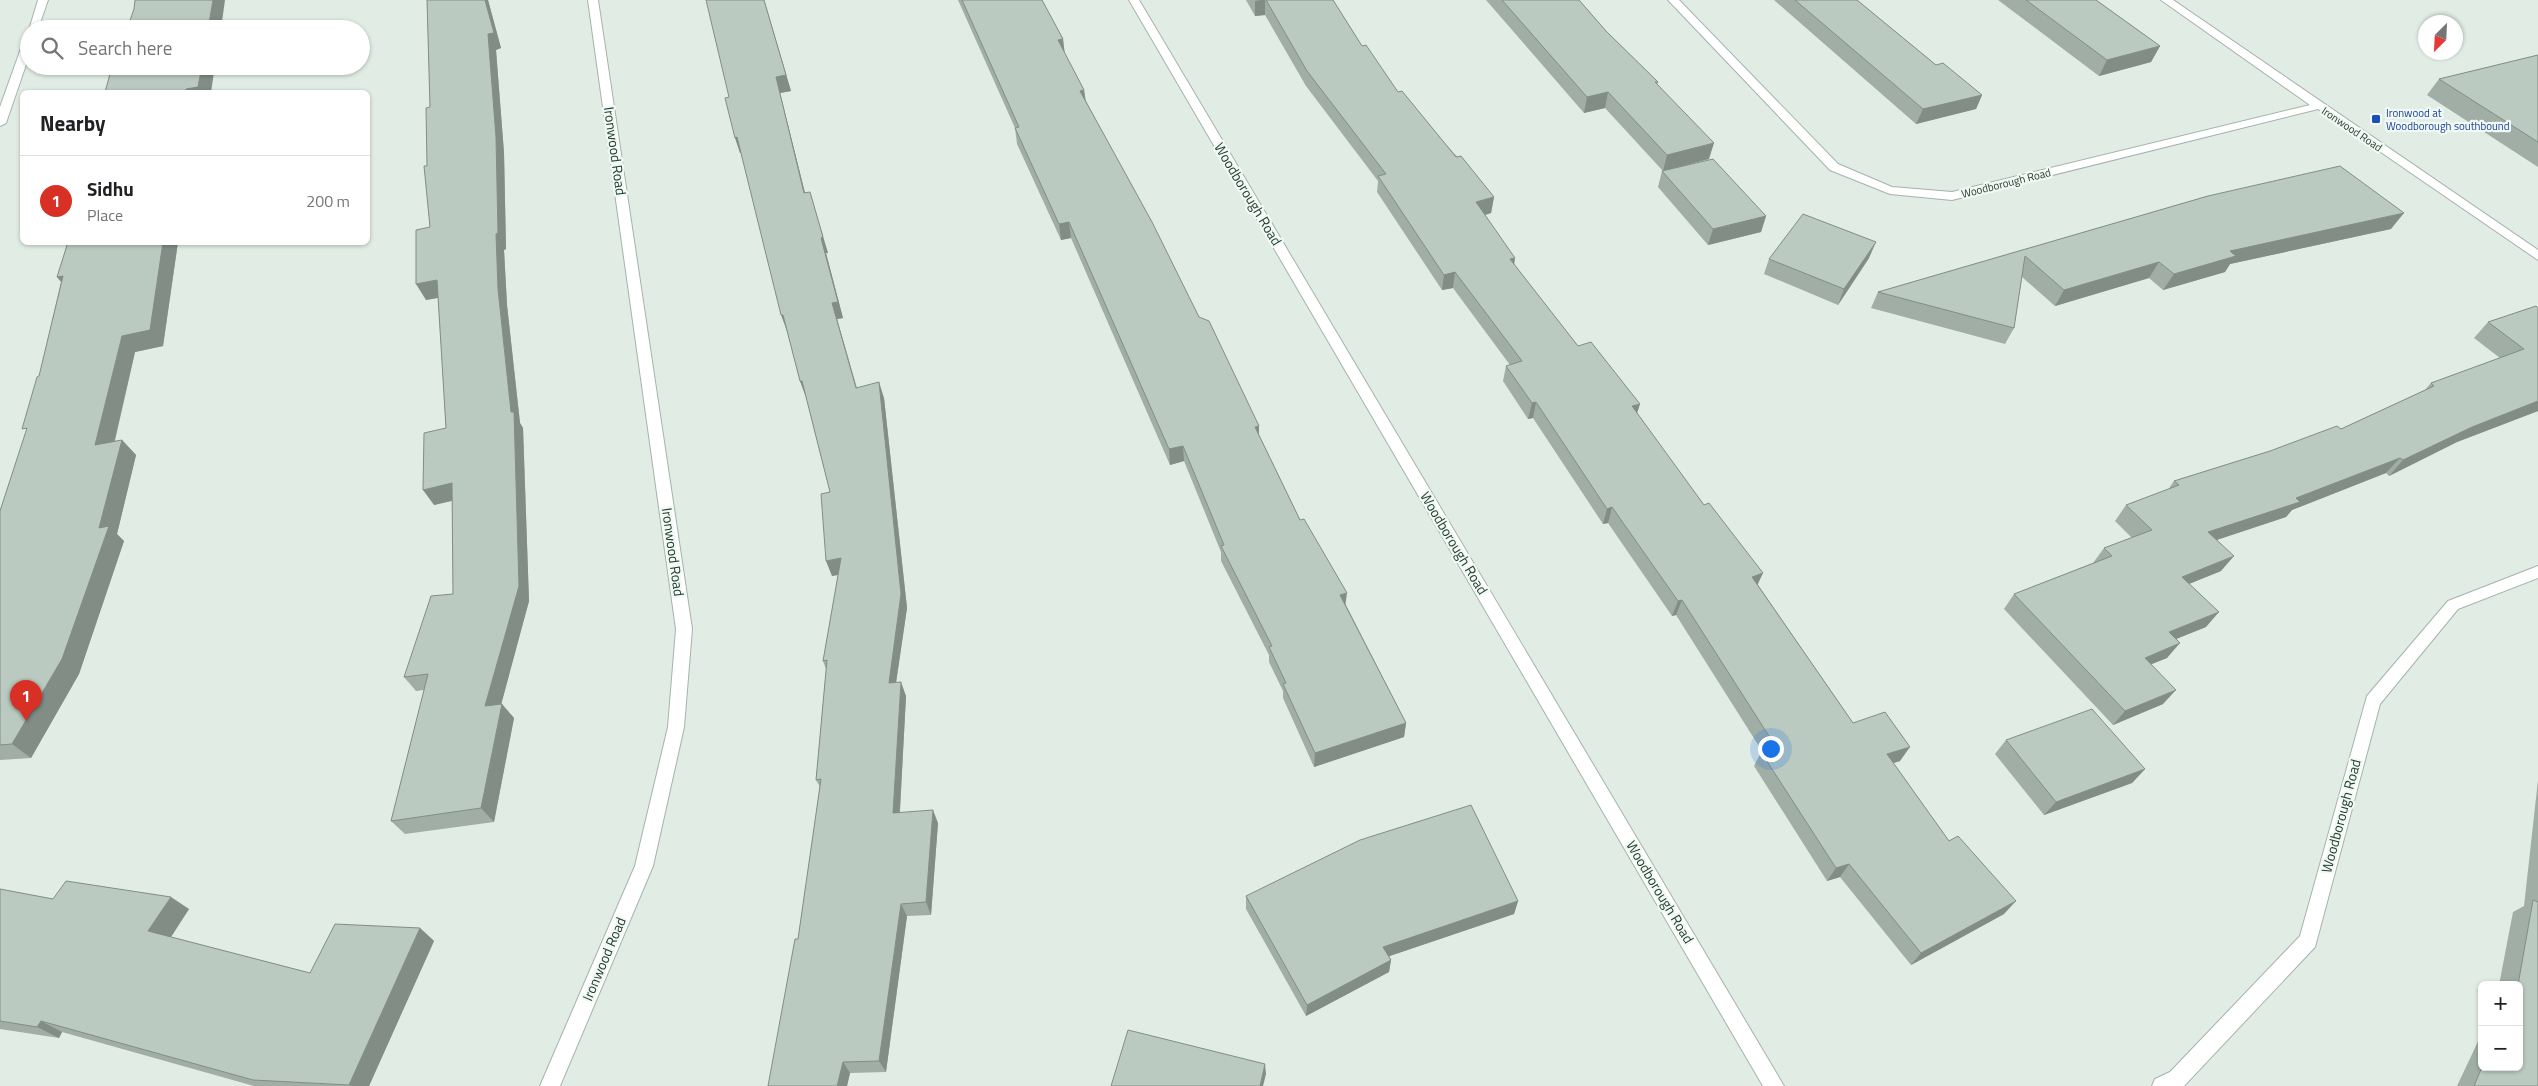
<!DOCTYPE html>
<html lang="en">
<head>
<meta charset="utf-8">
<style>
	:root { --surface:#fff; --page:#f2f2f2; --text:#202124; --muted:#757577; --line:#e0e0e0; --accent:#d93025 }
	body { margin:0; font-family:"Titillium Web",sans-serif; background:var(--page); color:var(--text) }
	.controls { position:absolute; right:15px; bottom:15px; display:grid; overflow:hidden; border-radius:8px; box-shadow:0 1px 4px #0004 }
	.controls button { width:45px; height:45px; display:grid; place-items:center; padding:0; border:0; border-bottom:1px solid var(--line); background:var(--surface); color:var(--text); font:25px sans-serif }
	.compass { position:absolute; left:2418px; top:15px; width:45px; height:45px; border-radius:50%; background:var(--surface); box-shadow:0 1px 4px #0004; rotate:204deg }
	.you { position:absolute; left:1770px; top:748px; width:18px; height:18px; margin:-12px; border:4px solid #fff; border-radius:50%; background:#1a73e8; box-shadow:0 0 0 8px #1a73e833 }
	.badge { display:grid; place-items:center; width:32px; height:32px; border-radius:50%; background:var(--accent); color:#fff; font-size:16px; font-weight:700 }
	.pin { position:absolute; translate:-50% -41px; filter:drop-shadow(0 1px 2px #0008) }
	.pin::after { content:''; position:absolute; top:26px; width:18px; height:15px; background:inherit; clip-path:polygon(0 0,100% 0,50% 100%) }
	.list { margin:0; padding:0; list-style:none }
	h2 { display:flex; justify-content:space-between; align-items:center; height:65px; margin:0; padding:0 20px; font-size:21px }
	h2 small { font-size:16px; font-weight:400; color:var(--muted) }
	.list li { display:grid; grid-template-columns:32px 1fr auto; gap:15px; align-items:center; box-sizing:border-box; height:90px; padding:0 20px; border-top:1px solid var(--line) }
	.list b { display:block; font-size:19px; white-space:nowrap }
	.list p { margin:0; font-size:16px; white-space:nowrap; color:var(--muted) }
	.list em { font-size:16px; font-style:normal; color:var(--muted) }
	.icon { flex:none; width:28px; height:28px; fill:none; stroke:currentColor; stroke-width:2; stroke-linecap:round; stroke-linejoin:round }
	.map { position:relative; flex:none; width:2538px; height:1086px; overflow:hidden }
	.search { position:absolute; background:var(--surface); box-shadow:0 1px 4px #0004; left:20px; top:20px; width:350px; height:55px; display:flex; align-items:center; gap:12px; box-sizing:border-box; padding:0 18px; border-radius:28px; color:var(--muted); font-size:19px }
	.panel { position:absolute; background:var(--surface); box-shadow:0 1px 4px #0004; left:20px; top:90px; width:350px; height:155px; border-radius:8px }
	.map>svg:first-child { display:block }
	.lines { fill:none; stroke-linecap:round; stroke-linejoin:round }
	.minor-casing { stroke:#a4b4ab; stroke-width:2 }
	.minor { fill:#fff; fill-rule:evenodd }
	.wall { fill:#a0aea5 }
	.shaded-wall { fill:#828d86 }
	.building { fill:#bacac0; stroke:#828d86 }
	.transit-dot { fill:#1a4fb4; stroke:#f2f8f4; stroke-width:2 }
	.labels { text-anchor:middle; stroke-width:4.5; stroke-linejoin:round; paint-order:stroke }
	.far-transit-label { font-size:11px; fill:#164399; stroke:#f2f8f4; text-anchor:start }
	.far-street-label { font-size:11px; fill:#213d30; stroke:#f2f8f4 }
	.street-label { font-size:14px; fill:#213d30; stroke:#f2f8f4 }
</style>
</head>
<body>
<div class="map">
<svg width="2538" height="1086" viewBox="0 0 2538 1086">
	<rect width="100%" height="100%" fill="#e1ece5"/>
	<g class="lines">
		<g class="minor-casing">
			<g id="minor">
				<path d="M38,0H48L38,29L29,30Z"/>
				<path d="M588,0H598L692,629L684,727L653,866L560,1086H540L635,866L668,727L676,629Z"/>
				<path d="M1129,0H1139L1784,1086H1763Z"/>
				<path d="M1668,0H1679L1838,164L1892,187L1952,192L2310,105L2161,0H2173L2538,250V260L2318,109L1952,200L1890,194L1830,170Z"/>
				<path d="M29,37V56L6,123L0,126V107L24,40Z"/>
				<path d="M2538,566V578L2458,609L2380,704L2315,947L2184,1086H2152L2155,1079L2170,1072L2300,936L2367,696L2448,601Z"/>
			</g>
		</g>
		<use href="#minor" class="minor"/>
	</g>
	<g class="wall">
		<path d="M427,0H488L501,48L496,50L504,153L506,249L504,250L507,305L520,423L523,428L529,601L501,704L514,718L494,822L405,834L391,821L424,690L416,691L404,677L453,594L452,501L434,505L446,428L438,298L426,300L430,227L427,166L430,107Z"/>
		<path d="M764,0L791,91L780,93L805,193L828,253H826L843,318L837,319L857,388L884,398L907,608L896,682L906,696L900,812L938,823L931,915L907,916L886,1072L850,1073L847,1086L798,939L820,787L816,780L826,669L823,661L838,575L832,576L830,492L806,397L800,381L741,153H740L729,97Z"/>
		<path d="M958,0H1042L1063,39L1064,53L1084,90L1086,101L1199,317L1259,426V435L1300,520L1346,605L1406,723L1404,737L1314,767L1283,698V691L1269,662V655L1221,561V552L1184,461L1170,465L1071,238L1061,240L1017,144L1015,128Z"/>
		<path d="M1246,0H1333L1362,46L1398,92L1494,197L1491,213L1485,215L1514,265L1578,346L1637,413L1758,585L1853,723L1900,761L1893,763L1949,841L2004,914L1911,965L1840,877L1827,881L1754,766L1761,752L1762,751L1676,615L1672,616L1608,523L1603,524L1533,418L1528,419L1503,381L1506,366L1510,365L1453,288L1442,290L1377,192L1378,181L1306,86L1265,15L1255,16Z"/>
		<path d="M1486,0H1579L1606,31L1658,82L1657,85L1709,159L1663,171L1605,108L1584,113Z"/>
		<path d="M1774,0H1857L1936,65L1982,95L1976,109L1916,124Z"/>
		<path d="M1998,0H2096L2160,46L2151,62L2099,76Z"/>
		<path d="M2538,55V167L2427,95L2439,79Z"/>
		<path d="M1662,171L1766,216L1761,232L1708,245L1658,187Z"/>
		<path d="M2208,196L2391,229L2230,264L2225,272L2163,290L2149,278L2055,306L2022,277L2014,328L2005,344L1871,308L1878,292Z"/>
		<path d="M68,242H178L163,346L135,352L115,441L122,440L136,455L117,534L124,541L79,674L31,758L0,760V511L26,433L61,282L57,277Z"/>
		<path d="M1869,258L1838,305L1764,274L1769,259Z"/>
		<path d="M2538,308V411L2457,442L2389,476L2386,473L2292,510L2286,517L2217,540L2221,571L2189,584L2206,627L2176,639L2167,658L2151,664L2163,704L2113,725L2004,609L2014,594L2093,563L2104,548L2132,538L2115,521L2126,505L2168,490L2174,481L2341,429L2425,390L2431,383L2500,358L2474,338L2488,322Z"/>
		<path d="M2006,740L2145,769L2132,783L2044,815L1995,754Z"/>
		<path d="M2538,780V1086H2457L2482,1033V1067H2519V985H2499L2513,912L2524,906Z"/>
		<path d="M0,889L53,899L189,909L171,937L310,973L420,928L434,941L369,1086H254L62,1032L59,1038L0,1029Z"/>
		<path d="M1246,896L1518,901L1514,914L1389,956L1391,960L1389,972L1306,1016L1246,909Z"/>
	</g>
	<g class="shaded-wall">
		<path d="M213,0H225L221,29H208Z"/>
		<path d="M485,0H488L501,48L496,50L504,153L506,249L504,250L507,305L520,423L523,428L529,601L497,720L485,706L511,412L498,289Z"/>
		<path d="M764,0L791,91L780,93L809,209L804,193L776,77Z"/>
		<path d="M1261,0H1265V15L1255,16V1Z"/>
		<path d="M1063,39L1065,55L1058,40Z"/>
		<path d="M2160,46L2151,62L2099,76L2107,60Z"/>
		<path d="M202,66H215L211,92H186V89Z"/>
		<path d="M1084,90L1086,106L1080,91Z"/>
		<path d="M1608,92L1605,108L1584,113L1587,97Z"/>
		<path d="M1982,95L1976,109L1916,124L1923,109Z"/>
		<path d="M737,137L743,153H740L735,138Z"/>
		<path d="M1714,143L1709,159L1663,171L1667,155Z"/>
		<path d="M810,192L828,253H826L843,318L837,319L861,403L832,303L821,238Z"/>
		<path d="M1494,197L1491,213L1474,218L1476,202Z"/>
		<path d="M2404,213L2391,229L2230,264L2225,272L2163,290L2174,274L2230,251Z"/>
		<path d="M1766,216L1761,232L1708,245L1713,229Z"/>
		<path d="M1069,222L1071,238L1061,240L1059,224Z"/>
		<path d="M163,242H178L163,346L135,352L110,460L95,445L122,336Z"/>
		<path d="M1876,242L1869,258L1838,305L1844,289Z"/>
		<path d="M1515,258L1513,274L1510,259Z"/>
		<path d="M2159,262L2149,278L2055,306L2064,290Z"/>
		<path d="M1455,272L1453,288L1442,290L1444,275Z"/>
		<path d="M63,276L71,293L57,277Z"/>
		<path d="M437,280L447,296L426,300L416,284Z"/>
		<path d="M781,315H783L789,331H787Z"/>
		<path d="M800,381H802L808,396L806,397Z"/>
		<path d="M879,382L884,398L907,608L894,697L889,683Z"/>
		<path d="M2538,401V411L2457,442L2389,476L2403,460L2472,427Z"/>
		<path d="M1536,402L1533,418L1528,419L1532,403Z"/>
		<path d="M1640,404L1635,420L1632,406Z"/>
		<path d="M1259,426V442L1255,427Z"/>
		<path d="M122,440L136,455L117,534L124,541L79,674L31,758L12,744L99,528Z"/>
		<path d="M1183,446L1184,461L1170,465L1169,449Z"/>
		<path d="M2400,458L2386,473L2292,510L2286,517L2195,547L2208,532Z"/>
		<path d="M452,483L463,498L434,505L423,490Z"/>
		<path d="M1612,507L1608,523L1603,524L1607,509Z"/>
		<path d="M2234,556L2221,571L2169,592L2182,577Z"/>
		<path d="M841,558L847,573L832,576L826,561Z"/>
		<path d="M1763,573L1756,588L1752,577Z"/>
		<path d="M1347,593L1345,608L1340,595Z"/>
		<path d="M1682,600L1676,615L1672,616L1678,601Z"/>
		<path d="M2219,612L2206,627L2156,647L2169,632Z"/>
		<path d="M2180,643L2167,658L2132,672L2145,658Z"/>
		<path d="M901,682L906,696L899,826L893,813Z"/>
		<path d="M2176,690L2163,704L2113,725L2125,711Z"/>
		<path d="M502,704L514,718L494,822L481,808Z"/>
		<path d="M1406,723L1404,737L1314,767L1315,753Z"/>
		<path d="M1910,747L1900,761L1878,768L1887,754Z"/>
		<path d="M2145,769L2132,783L2044,815L2056,802Z"/>
		<path d="M933,810L938,823L931,915L926,902Z"/>
		<path d="M1849,864L1840,877L1827,881L1836,868Z"/>
		<path d="M171,897L189,909L167,943L148,931Z"/>
		<path d="M1518,901L1514,914L1381,959L1383,947Z"/>
		<path d="M2016,901L2004,914L1911,965L1921,953Z"/>
		<path d="M901,904L907,916L886,1072L879,1061Z"/>
		<path d="M420,928L434,941L369,1086H351L349,1085Z"/>
		<path d="M1391,960L1389,972L1306,1016L1307,1005Z"/>
		<path d="M41,1021L62,1032L59,1038L37,1027Z"/>
		<path d="M843,1062L850,1073L847,1086H837Z"/>
		<path d="M1265,1064L1266,1074L1263,1086H1260Z"/>
	</g>
	<g class="building">
		<path d="M135,0H213L208,29H127L134,9Z"/>
		<path d="M427,0H485L494,33L488,34L496,137L498,233L496,234L498,289L511,412H514L519,586L485,706L502,704L481,808L391,821L428,674L404,677L431,596L453,594L452,483L423,490L424,433L446,428L437,280L416,284V230L430,227L424,166H427L426,108L430,107Z"/>
		<path d="M706,0H764L786,75L776,77L804,193L810,192L823,237L821,238L838,302L832,303L856,388L879,382L901,594L889,683L901,682L893,813L933,810L926,902L901,904L879,1061L843,1062L837,1086H768L795,939H798L821,779L816,780L827,660L823,661L841,558L826,561L821,494L830,492L802,381H800L783,315H781L737,137L735,138L725,98L729,97Z"/>
		<path d="M962,0H1042L1063,39L1058,40L1084,90L1080,91L1152,222L1199,317L1209,321L1259,426L1255,427L1300,520L1304,519L1347,593L1340,595L1406,723L1315,753L1283,684L1286,683L1269,647L1272,646L1221,546L1224,545L1183,446L1169,449L1069,222L1059,224L1015,128L1019,127Z"/>
		<path d="M1266,0H1333L1362,46L1366,45L1398,92L1402,91L1456,157L1461,156L1494,197L1476,202L1515,258L1510,259L1578,346L1591,342L1640,404L1632,406L1704,505L1709,503L1763,573L1752,577L1853,723L1885,712L1910,747L1887,754L1949,841L1958,836L2016,901L1921,953L1849,864L1836,868L1761,752L1776,747L1682,600L1678,601L1612,507L1607,509L1536,402L1532,403L1506,366L1522,361L1455,272L1444,275L1378,176L1386,174L1307,71Z"/>
		<path d="M1502,0H1579L1606,31L1658,82H1655L1714,143L1667,155L1608,92L1587,97Z"/>
		<path d="M1795,0H1857L1936,65L1943,63L1982,95L1923,109Z"/>
		<path d="M2026,0H2096L2160,46L2107,60Z"/>
		<path d="M2538,55V142L2439,79Z"/>
		<path d="M113,66H202L198,87L186,89V92H105L110,74Z"/>
		<path d="M1713,159L1766,216L1713,229L1662,171Z"/>
		<path d="M2340,166L2404,213L2230,251L2236,256L2174,274L2159,262L2064,290L2025,256L2014,328L1878,292L2208,196Z"/>
		<path d="M1803,214L1876,242L1844,289L1769,259Z"/>
		<path d="M68,242H163L150,330L122,336L95,445L122,440L99,528L109,526L62,659L12,744L0,745V511L27,428L22,429L37,377L39,376L63,276L57,277Z"/>
		<path d="M2536,306L2538,308V401L2472,427L2403,460L2400,458L2296,498L2300,502L2208,532L2234,556L2182,577L2219,612L2169,632L2180,643L2145,658L2176,690L2125,711L2014,594L2112,556L2104,548L2152,530L2126,505L2179,485L2174,481L2270,451L2337,426L2341,429L2434,386L2431,383L2524,349L2488,322Z"/>
		<path d="M2092,709L2145,769L2056,802L2006,740Z"/>
		<path d="M1471,805L1518,901L1383,947L1391,960L1307,1005L1246,896L1360,840Z"/>
		<path d="M66,881L171,897L148,931L310,973L335,924L420,928L349,1085L253,1080L41,1021L37,1027L0,1021V889L53,899Z"/>
		<path d="M2533,900L2538,902V1086H2474L2482,1067H2519V985H2518Z"/>
		<path d="M1128,1030L1265,1064L1260,1086H1111Z"/>
	</g>
	<rect class="transit-dot" x="2371" y="114" width="10" height="10" rx="2.5"/>
	<g class="labels">
		<g class="far-transit-label">
			<text x="2386" y="117">Ironwood at<tspan x="2386" dy="13">Woodborough southbound</tspan></text>
		</g>
		<g class="far-street-label">
			<text transform="translate(2352 129) rotate(34)" y="4">Ironwood Road</text>
			<text transform="translate(2006 183) rotate(-14)" y="4">Woodborough Road</text>
		</g>
		<g class="street-label">
			<text transform="translate(615 151) rotate(82)" y="5">Ironwood Road</text>
			<text transform="translate(1248 194) rotate(59)" y="5">Woodborough Road</text>
			<text transform="translate(1454 543) rotate(59)" y="5">Woodborough Road</text>
			<text transform="translate(673 552) rotate(82)" y="5">Ironwood Road</text>
			<text transform="translate(2341 816) rotate(-75)" y="5">Woodborough Road</text>
			<text transform="translate(1660 892) rotate(59)" y="5">Woodborough Road</text>
			<text transform="translate(604 959) rotate(-67)" y="5">Ironwood Road</text>
		</g>
	</g>
</svg>
<div class="controls">
<button>+</button>
<button>−</button>
</div>
<svg class="compass" viewBox="-18 -18 36 36"><path d="M0-13l5 13h-10z" fill="#e53935"/><path d="M0 13l5-13h-10z" fill="#757577"/></svg>
<div class="you"></div>
<div class="pin badge" style="left:26px;top:721px">1</div>
<div class="search"><svg class="icon" aria-label="search" viewBox="0 0 24 24"><circle cx="10" cy="10" r="6"/><path d="M15 15l6 6"/></svg>Search here</div>
<section class="panel">
<h2>Nearby<small></small></h2>
<ul class="list">
<li><span class="badge">1</span><div><b>Sidhu</b><p>Place</p></div><em>200 m</em></li>
</ul>
</section>
</div>
</body>
</html>
